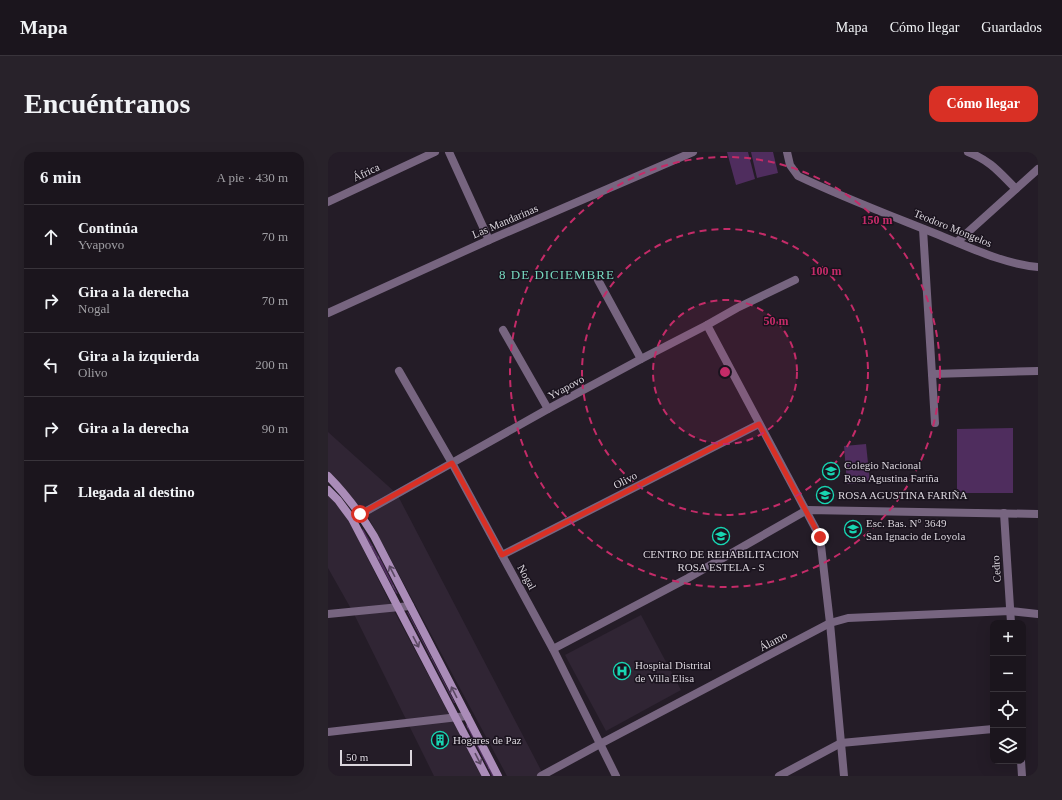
<!DOCTYPE html>
<html lang="es">
<head>
<meta charset="utf-8">
<style>
	:root { --surface:#1b151d; --page:#28222a; --text:#f1f3f6; --muted:#a09fa4; --line:#39343b; --accent:#d93025 }
	body { margin:0; font-family:"Times New Roman",serif; background:var(--page); color:var(--text) }
	.controls { position:absolute; right:12px; bottom:12px; display:grid; overflow:hidden; border-radius:8px; box-shadow:0 4px 16px #0002 }
	.controls button { width:36px; height:36px; display:grid; place-items:center; padding:0; border:0; border-bottom:1px solid var(--line); background:var(--surface); color:var(--text); font:20px sans-serif }
	.scale { position:absolute; left:12px; bottom:10px; width:72px; box-sizing:border-box; padding-left:4px; border:2px solid #dbd6dd; border-top:0; font-size:11px; line-height:14px; white-space:nowrap; color:#dbd6dd; -webkit-text-stroke:3px #1a131e; paint-order:stroke }
	.stop { position:absolute; width:12px; height:12px; margin:-9px; border:3px solid #d93025; border-radius:50%; background:#fff }
	.stop.end { background:#d93025; border-color:#fff; box-shadow:0 1px 4px #0008 }
	.list { margin:0; padding:0; list-style:none }
	h2 { display:flex; justify-content:space-between; align-items:center; height:52px; margin:0; padding:0 16px; font-size:17px }
	h2 small { font-size:13px; font-weight:400; color:var(--muted) }
	.list li { display:grid; grid-template-columns:26px 1fr auto; gap:12px; align-items:center; box-sizing:border-box; height:64px; padding:0 16px; border-top:1px solid var(--line) }
	.list b { display:block; font-size:15px; white-space:nowrap }
	.list p { margin:0; font-size:13px; white-space:nowrap; color:var(--muted) }
	.list em { font-size:13px; font-style:normal; color:var(--muted) }
	.icon { flex:none; width:22px; height:22px; fill:none; stroke:currentColor; stroke-width:2; stroke-linecap:round; stroke-linejoin:round }
	.map { position:relative; flex:none; width:710px; height:624px; overflow:hidden; border-radius:12px }
	header { display:flex; align-items:center; gap:24px; box-sizing:border-box; height:56px; padding:0 20px; background:var(--surface); border-bottom:1px solid var(--line) }
	header strong { font-size:19px }
	nav { display:flex; gap:22px; margin-inline-start:auto; font-size:14px }
	.intro { display:flex; align-items:center; justify-content:space-between; box-sizing:border-box; height:96px; padding:0 24px }
	h1 { margin:0; font-size:28px }
	.button { padding:10px 18px; border-radius:12px; background:var(--accent); color:#fff; font-size:14px; font-weight:700 }
	main { display:flex; gap:24px; padding:0 24px }
	aside { flex:1; background:var(--surface); border-radius:12px; box-shadow:0 4px 16px #0002 }
	.map>svg:first-child { display:block }
	.built { fill:#302534 }
	.grass { fill:url(#grass-tufts) }
	.pitch { fill:#4f2d5e }
	.lines { fill:none; stroke-linecap:round; stroke-linejoin:round }
	.minor { stroke:#776580; stroke-width:8 }
	.tertiary { stroke:#776580; stroke-width:8 }
	.secondary { stroke:#aa8cb8; stroke-width:8 }
	.oneway { stroke:#5b4963 }
	.route { stroke:#d93025; stroke-width:5 }
	.ring { fill:none; stroke:#c42b68; stroke-width:2; stroke-dasharray:7 5 }
	.labels { text-anchor:middle; stroke-width:3; stroke-linejoin:round; paint-order:stroke }
	.street-label { font-size:11px; fill:#dbd6dd; stroke:#1a131e }
	.poi-label { font-size:11px; fill:#dbd6dd; stroke:#1a131e; text-anchor:start }
	.quarter-label { font-size:13px; letter-spacing:1px; fill:#77d8bf; stroke:#1a131e }
	.centre { fill:#c42b68; stroke:#1a131e; stroke-width:2 }
	.ring-label { font-size:12px; text-anchor:middle; font-weight:bold; fill:#c42b68; stroke:#1a131e; stroke-width:3; stroke-linejoin:round; paint-order:stroke }
</style>
</head>
<body>
<header>
<strong>Mapa</strong>
<nav><a>Mapa</a><a>Cómo llegar</a><a>Guardados</a></nav>
</header>
<div class="intro"><h1>Encuéntranos</h1><a class="button">Cómo llegar</a></div>
<main>
<aside>
<h2>6 min<small>A pie · 430 m</small></h2>
<ul class="list">
<li><svg class="icon" aria-label="ahead" viewBox="0 0 24 24"><path d="M12 20V5M6 11l6-6 6 6"/></svg><div><b>Continúa</b><p>Yvapovo</p></div><em>70 m</em></li>
<li><svg class="icon" aria-label="right" viewBox="0 0 24 24"><path d="M7 20v-9h11M14 6l5 5-5 5"/></svg><div><b>Gira a la derecha</b><p>Nogal</p></div><em>70 m</em></li>
<li><svg class="icon" aria-label="left" viewBox="0 0 24 24"><path d="M17 20v-9H6M10 6l-5 5 5 5"/></svg><div><b>Gira a la izquierda</b><p>Olivo</p></div><em>200 m</em></li>
<li><svg class="icon" aria-label="right" viewBox="0 0 24 24"><path d="M7 20v-9h11M14 6l5 5-5 5"/></svg><div><b>Gira a la derecha</b></div><em>90 m</em></li>
<li><svg class="icon" aria-label="arrive" viewBox="0 0 24 24"><path d="M6 21V4h12l-3 4 3 4H6"/></svg><div><b>Llegada al destino</b></div></li>
</ul>
</aside>
<div class="map">
<svg width="710" height="624" viewBox="0 0 710 624">
	<defs>
		<pattern id="grass-tufts" width="24" height="20" patternUnits="userSpaceOnUse"><rect width="24" height="20" fill="#4f2d5e"/><path d="M3 7l-1-3M5 7V3M7 7l1-3M15 17l-1-3M17 17v-4M19 17l1-3" fill="none" stroke="#684b75"/></pattern>
	</defs>
	<rect width="100%" height="100%" fill="#241c27"/>
	<g class="built">
		<path d="M0,280L69,342L216,624H179L38,361H36L0,325Z"/>
		<path d="M0,342L9,351L22,371L65,457L154,624H106L26,462L0,416Z"/>
		<path d="M313,463L353,538L278,579L237,503Z"/>
	</g>
	<g class="grass">
		<path d="M35,377L54,410L70,442L68,441L34,378Z"/>
		<path d="M79,460H80L127,551H126Z"/>
		<path d="M139,572L166,624H164L138,573Z"/>
	</g>
	<g class="pitch">
		<path d="M399,0H420L427,27L408,33Z"/>
		<path d="M423,0H445L450,21L429,26Z"/>
		<path d="M685,276V341H629V277Z"/>
		<path d="M538,292L542,330L519,332L516,294Z"/>
	</g>
	<g class="lines">
		<g class="minor">
			<path d="M121,0L161,88"/>
			<path d="M640,0C663,9 671,20 688,37"/>
			<path d="M0,50L107,0"/>
			<path d="M595,77L607,271"/>
			<path d="M629,90L710,17"/>
			<path d="M270,128L313,207"/>
			<path d="M0,161L161,88L365,0"/>
			<path d="M379,173L492,385L502,471L516,624"/>
			<path d="M175,178L220,257"/>
			<path d="M71,219L124,311L225,497L288,624"/>
			<path d="M604,222L710,219"/>
			<path d="M676,361L683,471"/>
			<path d="M26,366L220,257L313,207L379,173L409,156L467,128"/>
			<path d="M174,403L431,272"/>
			<path d="M0,462L82,454"/>
			<path d="M225,497L360,426L479,358L710,362"/>
			<path d="M0,580L139,564"/>
			<path d="M693,609L694,624"/>
			<path d="M451,624L513,591L665,577"/>
		</g>
		<g class="tertiary">
			<path d="M459,0L462,13L470,24C516,46 564,64 611,83C643,96 676,112 710,115"/>
			<path d="M213,624L272,592L502,471L520,466L682,459L710,462"/>
		</g>
		<g class="secondary">
			<path d="M0,324C18,342 32,361 46,384L170,624"/>
			<path d="M0,338L10,348L24,367L158,624"/>
		</g>
	</g>
	<defs><path id="oneway-shaft" d="M-6 0H5M1.5-3L5.5 0L1.5 3" fill="none" stroke-width="1.6" stroke-linecap="round" stroke-linejoin="round"/></defs>
	<g class="oneway">
		<use href="#oneway-shaft" transform="translate(64 419) rotate(-117)"/>
		<use href="#oneway-shaft" transform="translate(88 490) rotate(62)"/>
		<use href="#oneway-shaft" transform="translate(126 540) rotate(-117)"/>
		<use href="#oneway-shaft" transform="translate(150 607) rotate(63)"/>
	</g>
	<g class="lines">
		<path class="route" d="M32,362L124,311L174,403L431,272L492,385"/>
	</g>
	<circle cx="397" cy="220" r="72" fill="#c42b68" fill-opacity=".12"/>
	<g class="ring">
		<circle cx="397" cy="220" r="72"/>
		<circle cx="397" cy="220" r="143"/>
		<circle cx="397" cy="220" r="215"/>
	</g>
	<defs>
		<g id="school-ring" transform="scale(0.9)"><circle r="9.5" fill="#1a131e" stroke="#18d5b2" stroke-width="1.5"/><path d="M0-5L7-2L0 1L-7-2ZM-4 1L0 2.5L4 1V4Q0 6-4 4Z" fill="#18d5b2"/></g>
		<g id="hospital-ring" transform="scale(0.9)"><circle r="9.5" fill="#1a131e" stroke="#18d5b2" stroke-width="1.5"/><path d="M-5-5h3v3.5h4V-5h3V5h-3V1.5h-4V5h-3Z" fill="#18d5b2"/></g>
		<g id="building-ring" transform="scale(0.9)"><circle r="9.5" fill="#1a131e" stroke="#18d5b2" stroke-width="1.5"/><path d="M-4-6H4V6H1V3H-1V6H-4ZM-2.5-4.3h1.7v1.8h-1.7ZM.8-4.3h1.7v1.8H.8ZM-2.5-1h1.7V.8h-1.7ZM.8-1h1.7V.8H.8Z" fill="#18d5b2"/></g>
	</defs>
	<g fill-rule="evenodd">
		<use href="#school-ring" x="503" y="319"/>
		<use href="#school-ring" x="497" y="343"/>
		<use href="#school-ring" x="525" y="377"/>
		<use href="#school-ring" x="393" y="384"/>
		<use href="#hospital-ring" x="294" y="519"/>
		<use href="#building-ring" x="112" y="588"/>
	</g>
	<g class="labels">
		<g class="street-label">
			<text transform="translate(38 20) rotate(-25)" y="4">África</text>
			<text transform="translate(177 69) rotate(-23)" y="4">Las Mandarinas</text>
			<text transform="translate(625 76) rotate(22)" y="4">Teodoro Mongelos</text>
			<text transform="translate(238 235) rotate(-28)" y="4">Yvapovo</text>
			<text transform="translate(297 328) rotate(-27)" y="4">Olivo</text>
			<text transform="translate(668 417) rotate(-94)" y="4">Cedro</text>
			<text transform="translate(199 425) rotate(61)" y="4">Nogal</text>
			<text transform="translate(445 489) rotate(-28)" y="4">Álamo</text>
		</g>
		<g class="poi-label">
			<text x="516" y="317">Colegio Nacional<tspan x="516" dy="13">Rosa Agustina Fariña</tspan></text>
			<text x="510" y="347">ROSA AGUSTINA FARIÑA</text>
			<text x="538" y="375">Esc. Bas. N° 3649<tspan x="538" dy="13">San Ignacio de Loyola</tspan></text>
			<text x="393" y="406" text-anchor="middle">CENTRO DE REHABILITACION<tspan x="393" dy="13">ROSA ESTELA - S</tspan></text>
			<text x="307" y="517">Hospital Distrital<tspan x="307" dy="13">de Villa Elisa</tspan></text>
			<text x="125" y="592">Hogares de Paz</text>
		</g>
		<g class="quarter-label">
			<text x="229" y="127">8 DE DICIEMBRE</text>
		</g>
	</g>
	<circle cx="397" cy="220" r="6" class="centre"/>
	<g class="ring-label">
		<text x="549" y="72">150 m</text>
		<text x="498" y="123">100 m</text>
		<text x="448" y="173">50 m</text>
	</g>
</svg>
<div class="controls">
<button>+</button>
<button>−</button>
<button><svg class="icon" aria-label="locate" viewBox="0 0 24 24"><circle cx="12" cy="12" r="6"/><path d="M12 2v4M12 18v4M2 12h4M18 12h4"/></svg></button>
<button><svg class="icon" aria-label="layers" viewBox="0 0 24 24"><path d="M12 4l9 5-9 5-9-5zM3 14l9 5 9-5"/></svg></button>
</div>
<div class="scale">50 m</div>
<div class="stop" style="left:32px;top:362px"></div>
<div class="stop end" style="left:492px;top:385px"></div>
</div>
</main>
</body>
</html>
